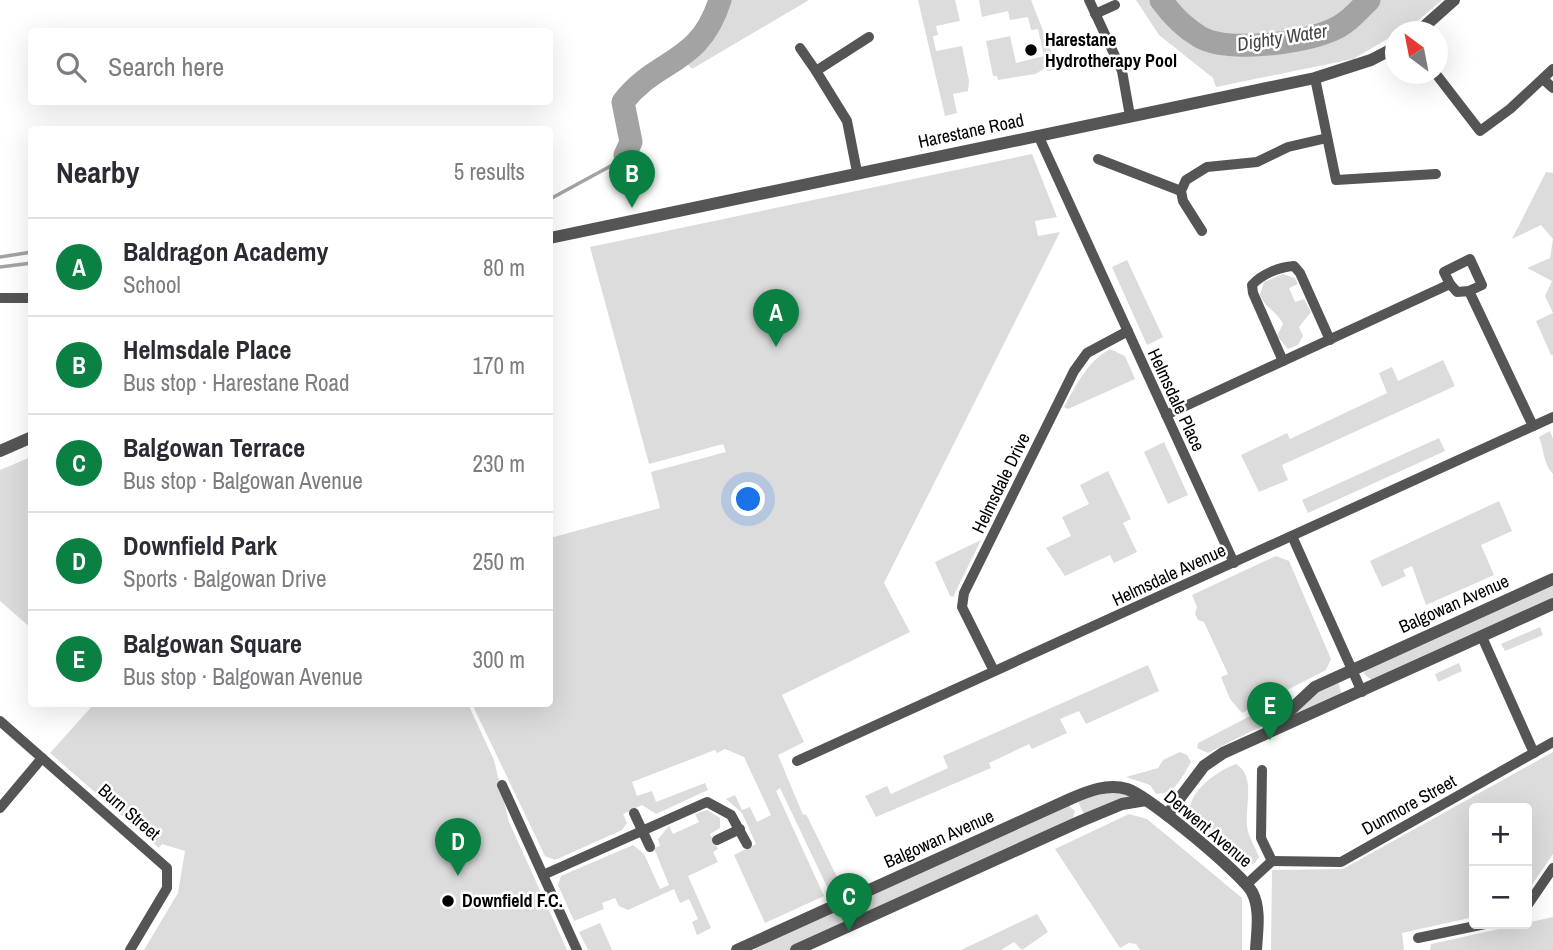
<!DOCTYPE html>
<html lang="en">
<head>
<meta charset="utf-8">
<style>
	:root { --surface:#fff; --page:#f7f7f7; --text:#2b2b33; --muted:#7c7c81; --line:#e1e1e2; --accent:#0b8043 }
	body { margin:0; font-family:"Archivo Narrow",sans-serif; background:var(--page); color:var(--text) }
	.controls { position:absolute; right:21px; bottom:21px; display:grid; overflow:hidden; border-radius:7px; box-shadow:0 7px 28px #0002 }
	.controls button { width:63px; height:63px; display:grid; place-items:center; padding:0; border:0; border-bottom:2px solid var(--line); background:var(--surface); color:var(--text); font:35px sans-serif }
	.compass { position:absolute; left:1385px; top:21px; width:63px; height:63px; border-radius:50%; background:var(--surface); box-shadow:0 7px 28px #0002; rotate:328deg }
	.you { position:absolute; left:749px; top:500px; width:24px; height:24px; margin:-18px; border:5px solid #fff; border-radius:50%; background:#1a73e8; box-shadow:0 0 0 10px #1a73e833 }
	.badge { display:grid; place-items:center; width:46px; height:46px; border-radius:50%; background:var(--accent); color:#fff; font-size:23px; font-weight:700 }
	.pin { position:absolute; translate:-50% -58px; filter:drop-shadow(0 2px 4px #0008) }
	.pin::after { content:''; position:absolute; top:37px; width:24px; height:21px; background:inherit; clip-path:polygon(0 0,100% 0,50% 100%) }
	.list { margin:0; padding:0; list-style:none }
	h2 { display:flex; justify-content:space-between; align-items:center; height:91px; margin:0; padding:0 28px; font-size:30px }
	h2 small { font-size:23px; font-weight:400; color:var(--muted) }
	.list li { display:grid; grid-template-columns:46px 1fr auto; gap:21px; align-items:center; box-sizing:border-box; height:98px; padding:0 28px; border-top:2px solid var(--line) }
	.list b { display:block; font-size:26px; white-space:nowrap }
	.list p { margin:0; font-size:23px; white-space:nowrap; color:var(--muted) }
	.list em { font-size:23px; font-style:normal; color:var(--muted) }
	.icon { flex:none; width:38px; height:38px; fill:none; stroke:currentColor; stroke-width:2; stroke-linecap:round; stroke-linejoin:round }
	.map { position:relative; flex:none; width:1553px; height:950px; overflow:hidden }
	.search { position:absolute; background:var(--surface); box-shadow:0 7px 28px #0002; left:28px; top:28px; width:525px; height:77px; display:flex; align-items:center; gap:18px; box-sizing:border-box; padding:0 24px; border-radius:7px; color:var(--muted); font-size:26px }
	.panel { position:absolute; background:var(--surface); box-shadow:0 7px 28px #0002; left:28px; top:126px; width:525px; height:581px; border-radius:7px }
	.map>svg:first-child { display:block }
	.green { fill:#dcdcdc }
	.lines { fill:none; stroke-linecap:round; stroke-linejoin:round }
	.stream { stroke:#a3a3a3; stroke-width:3.5 }
	.river { stroke:#a3a3a3; stroke-width:23 }
	.minor { stroke:#555; stroke-width:10 }
	.tertiary { stroke:#555; stroke-width:12 }
	.poi-dot { fill:#000; stroke:#fff; stroke-width:2.5 }
	.labels { text-anchor:middle; stroke-width:5; stroke-linejoin:round; paint-order:stroke }
	.poi-label { font-size:18px; font-weight:bold; fill:#000; stroke:#fff; text-anchor:start }
	.street-label { font-size:18px; fill:#000; stroke:#fff }
	.water-label { font-size:19px; font-style:italic; fill:#444; stroke:#fff }
</style>
</head>
<body>
<div class="map">
<svg width="1553" height="950" viewBox="0 0 1553 950">
	<rect width="100%" height="100%" fill="#fff"/>
	<g class="green">
		<path d="M719,0H809L692,69L682,58L701,41Z"/>
		<path d="M918,0H955L960,21L936,26L938,35L933,36L936,51L962,46L969,81L968,91L953,94L957,113L945,116Z"/>
		<path d="M979,0H1031L1058,69L1048,71L1044,69L1035,74L998,80L997,76H993L986,41L1010,36L1016,63L1044,56L1038,29L1031,30L1028,17L1010,20L1008,11L982,17Z"/>
		<path d="M1136,0H1442L1415,23L1353,59L1216,87L1213,78L1159,35Z"/>
		<path d="M1032,154L1057,217L1035,221L1038,236L1060,232L884,583L910,632L782,695L804,742L778,755L803,815L806,814L840,883L838,889L832,892L828,889L780,788L776,791L824,896L765,923L734,855L756,844L742,813L726,799L735,795L742,810L750,807L757,822L771,815L744,757L725,749L717,753L715,750L632,782L637,796L652,791L656,802L705,783L708,790L656,814L642,805L623,814L627,823L622,830L555,860L545,856L472,704H550V538L660,508L651,472L726,452L723,444L649,464L590,247Z"/>
		<path d="M1546,172L1553,173V313L1545,296L1552,281L1527,268L1550,258L1553,239L1541,225L1512,239Z"/>
		<path d="M1127,260L1163,337L1147,345L1112,267Z"/>
		<path d="M1283,274L1295,278L1298,284L1289,288L1295,302L1304,299L1311,312L1299,327L1303,336L1298,345L1288,349L1277,336L1283,324C1277,311 1265,308 1260,295L1264,282Z"/>
		<path d="M1553,313V355H1551L1536,321Z"/>
		<path d="M1110,349L1125,356L1135,379L1068,409L1064,407C1077,384 1086,363 1110,349Z"/>
		<path d="M1443,360L1455,386L1282,465L1288,480L1259,492L1241,455L1287,433L1290,439L1387,393L1379,373L1392,367L1398,381Z"/>
		<path d="M1550,431L1553,439V474C1543,464 1544,449 1539,437Z"/>
		<path d="M1439,438L1445,451L1308,513L1302,500Z"/>
		<path d="M1164,442L1188,495L1168,504L1144,452Z"/>
		<path d="M31,457V628L0,601V470Z"/>
		<path d="M1108,471L1131,519L1123,523L1137,552L1114,563L1110,555L1065,576L1046,548L1071,536L1062,517L1089,504L1080,485Z"/>
		<path d="M1499,501L1512,531L1481,545L1494,575L1426,605L1412,566L1403,570L1406,576L1382,587L1370,561Z"/>
		<path d="M981,540L953,597L950,596L935,562Z"/>
		<path d="M1276,556L1289,561L1331,659L1326,670L1242,713L1230,699L1221,677L1228,674L1204,622L1198,620L1195,614L1197,607L1192,595Z"/>
		<path d="M1553,582V601L1374,682L1364,674L1366,668Z"/>
		<path d="M1540,627L1543,635L1505,651L1501,644Z"/>
		<path d="M1459,663L1462,671L1438,682L1435,674Z"/>
		<path d="M1148,665L1159,691L1086,724L1079,711L1060,719L1067,733L1032,749L1029,744L989,763L991,768L876,817L865,796L887,786L891,794L948,768L943,756Z"/>
		<path d="M1334,682L1339,684L1342,697L1287,723L1310,694Z"/>
		<path d="M1289,696L1292,699L1262,726L1208,753L1197,748L1198,743Z"/>
		<path d="M94,704H468L494,760L509,822L567,950H144L178,893L185,851L162,844L159,848L50,753Z"/>
		<path d="M1180,752L1187,755L1191,762C1181,778 1176,794 1156,794L1150,785L1126,777L1158,768L1163,760Z"/>
		<path d="M1553,752V854L1527,892V808H1474V917L1402,933L1404,950H1271L1272,870L1343,869Z"/>
		<path d="M1236,764C1256,776 1245,805 1247,826C1248,836 1255,847 1259,857L1255,863L1244,866L1190,818C1185,793 1215,772 1236,764Z"/>
		<path d="M1113,791L1131,795L1130,798L1084,815L1077,799Z"/>
		<path d="M1067,804L1075,811L1072,821L789,950H754L756,946Z"/>
		<path d="M707,810L720,818V828L710,834L718,849L713,852L718,862L688,876L711,928L697,935L692,922L698,919L689,899L680,903L674,889L628,910L619,906L615,898L602,903L604,909L574,921L558,885L561,876L633,845L644,854L660,889L669,885L654,848L660,846L658,839L669,826L673,834L699,822L695,814Z"/>
		<path d="M1129,814L1147,819L1242,898V950H1140L1136,944L1129,943L1120,948L1055,849Z"/>
		<path d="M1037,914L1048,932L1022,950L1014,942L1001,950H961Z"/>
		<path d="M1553,917V950H1430L1431,944Z"/>
		<path d="M600,923L612,950H588L579,932Z"/>
	</g>
	<g class="lines">
		<g class="stream">
			<path d="M1366,0L1367,2"/>
			<path d="M550,199L618,162L625,155"/>
			<path d="M0,257L32,252"/>
			<path d="M0,267L32,263"/>
		</g>
		<g class="river">
			<path d="M1161,0C1171,14 1185,28 1200,37C1228,53 1302,43 1332,30C1347,24 1357,12 1369,0"/>
			<path d="M625,155L631,142L623,102C658,57 699,66 720,0"/>
		</g>
		<g class="minor">
			<path d="M1089,0L1122,71L1130,116"/>
			<path d="M1095,14L1115,5"/>
			<path d="M800,48L816,71"/>
			<path d="M1436,74L1480,131L1510,109L1553,69"/>
			<path d="M1315,78L1336,180L1436,174"/>
			<path d="M1544,80L1553,88"/>
			<path d="M1038,135L1234,563"/>
			<path d="M1098,159L1181,191"/>
			<path d="M857,172L847,121L816,71L869,37"/>
			<path d="M1202,231L1183,201L1181,191L1186,180L1207,167L1257,162L1288,147L1327,138"/>
			<path d="M1450,284L1444,272L1470,259L1482,285L1469,291"/>
			<path d="M0,298H32"/>
			<path d="M1283,361L1253,293L1252,285C1262,274 1279,267 1294,266L1300,273L1330,340"/>
			<path d="M1166,415L1450,284L1457,292L1469,291L1533,426"/>
			<path d="M1292,536L1362,692"/>
			<path d="M1482,637L1534,753"/>
			<path d="M994,671L962,607L964,593L1074,371L1087,353L1128,331"/>
			<path d="M0,721L167,868V888L130,950"/>
			<path d="M797,761L1553,417"/>
			<path d="M502,785L577,950"/>
			<path d="M0,808L42,758"/>
			<path d="M634,813L650,847"/>
			<path d="M717,840L740,829"/>
			<path d="M1272,861L1341,862L1553,742"/>
			<path d="M543,875L707,802L731,815L747,844"/>
			<path d="M1247,884L1272,861L1261,838L1262,770"/>
			<path d="M1527,906L1553,868"/>
			<path d="M1418,938L1485,924"/>
		</g>
		<g class="tertiary">
			<path d="M1418,32L1454,0"/>
			<path d="M550,238L1315,78L1371,60L1396,47"/>
			<path d="M0,451L32,437"/>
			<path d="M1269,730L1315,687L1553,579"/>
			<path d="M1167,815L1204,766L1223,753L1553,604"/>
			<path d="M737,950L1070,799C1088,791 1108,783 1127,789C1147,795 1242,874 1252,892C1261,909 1257,931 1256,950"/>
			<path d="M796,950L1081,821L1122,804L1146,800"/>
		</g>
	</g>
	<g class="poi-dot">
		<circle cx="1031" cy="50" r="7"/>
		<circle cx="448" cy="901" r="7"/>
	</g>
	<g class="labels">
		<g class="poi-label">
			<text x="1045" y="46">Harestane<tspan x="1045" dy="21">Hydrotherapy Pool</tspan></text>
			<text x="462" y="907">Downfield F.C.</text>
		</g>
		<g class="street-label">
			<text transform="translate(971 131) rotate(-12)" y="6">Harestane Road</text>
			<text transform="translate(1176 400) rotate(65)" y="6">Helmsdale Place</text>
			<text transform="translate(1001 483) rotate(-64)" y="6">Helmsdale Drive</text>
			<text transform="translate(1169 575) rotate(-25)" y="6">Helmsdale Avenue</text>
			<text transform="translate(1454 604) rotate(-24)" y="6">Balgowan Avenue</text>
			<text transform="translate(1409 805) rotate(-29)" y="6">Dunmore Street</text>
			<text transform="translate(129 812) rotate(41)" y="6">Burn Street</text>
			<text transform="translate(1208 829) rotate(40)" y="6">Derwent Avenue</text>
			<text transform="translate(939 839) rotate(-24)" y="6">Balgowan Avenue</text>
		</g>
		<g class="water-label">
			<text transform="translate(1282 37) rotate(-9)" y="7">Dighty Water</text>
		</g>
	</g>
</svg>
<div class="controls">
<button>+</button>
<button>−</button>
</div>
<svg class="compass" viewBox="-18 -18 36 36"><path d="M0-13l5 13h-10z" fill="#e53935"/><path d="M0 13l5-13h-10z" fill="#7c7c81"/></svg>
<div class="you"></div>
<div class="pin badge" style="left:776px;top:347px">A</div>
<div class="pin badge" style="left:632px;top:208px">B</div>
<div class="pin badge" style="left:849px;top:931px">C</div>
<div class="pin badge" style="left:458px;top:876px">D</div>
<div class="pin badge" style="left:1270px;top:740px">E</div>
<div class="search"><svg class="icon" aria-label="search" viewBox="0 0 24 24"><circle cx="10" cy="10" r="6"/><path d="M15 15l6 6"/></svg>Search here</div>
<section class="panel">
<h2>Nearby<small>5 results</small></h2>
<ul class="list">
<li><span class="badge">A</span><div><b>Baldragon Academy</b><p>School</p></div><em>80 m</em></li>
<li><span class="badge">B</span><div><b>Helmsdale Place</b><p>Bus stop · Harestane Road</p></div><em>170 m</em></li>
<li><span class="badge">C</span><div><b>Balgowan Terrace</b><p>Bus stop · Balgowan Avenue</p></div><em>230 m</em></li>
<li><span class="badge">D</span><div><b>Downfield Park</b><p>Sports · Balgowan Drive</p></div><em>250 m</em></li>
<li><span class="badge">E</span><div><b>Balgowan Square</b><p>Bus stop · Balgowan Avenue</p></div><em>300 m</em></li>
</ul>
</section>
</div>
</body>
</html>
